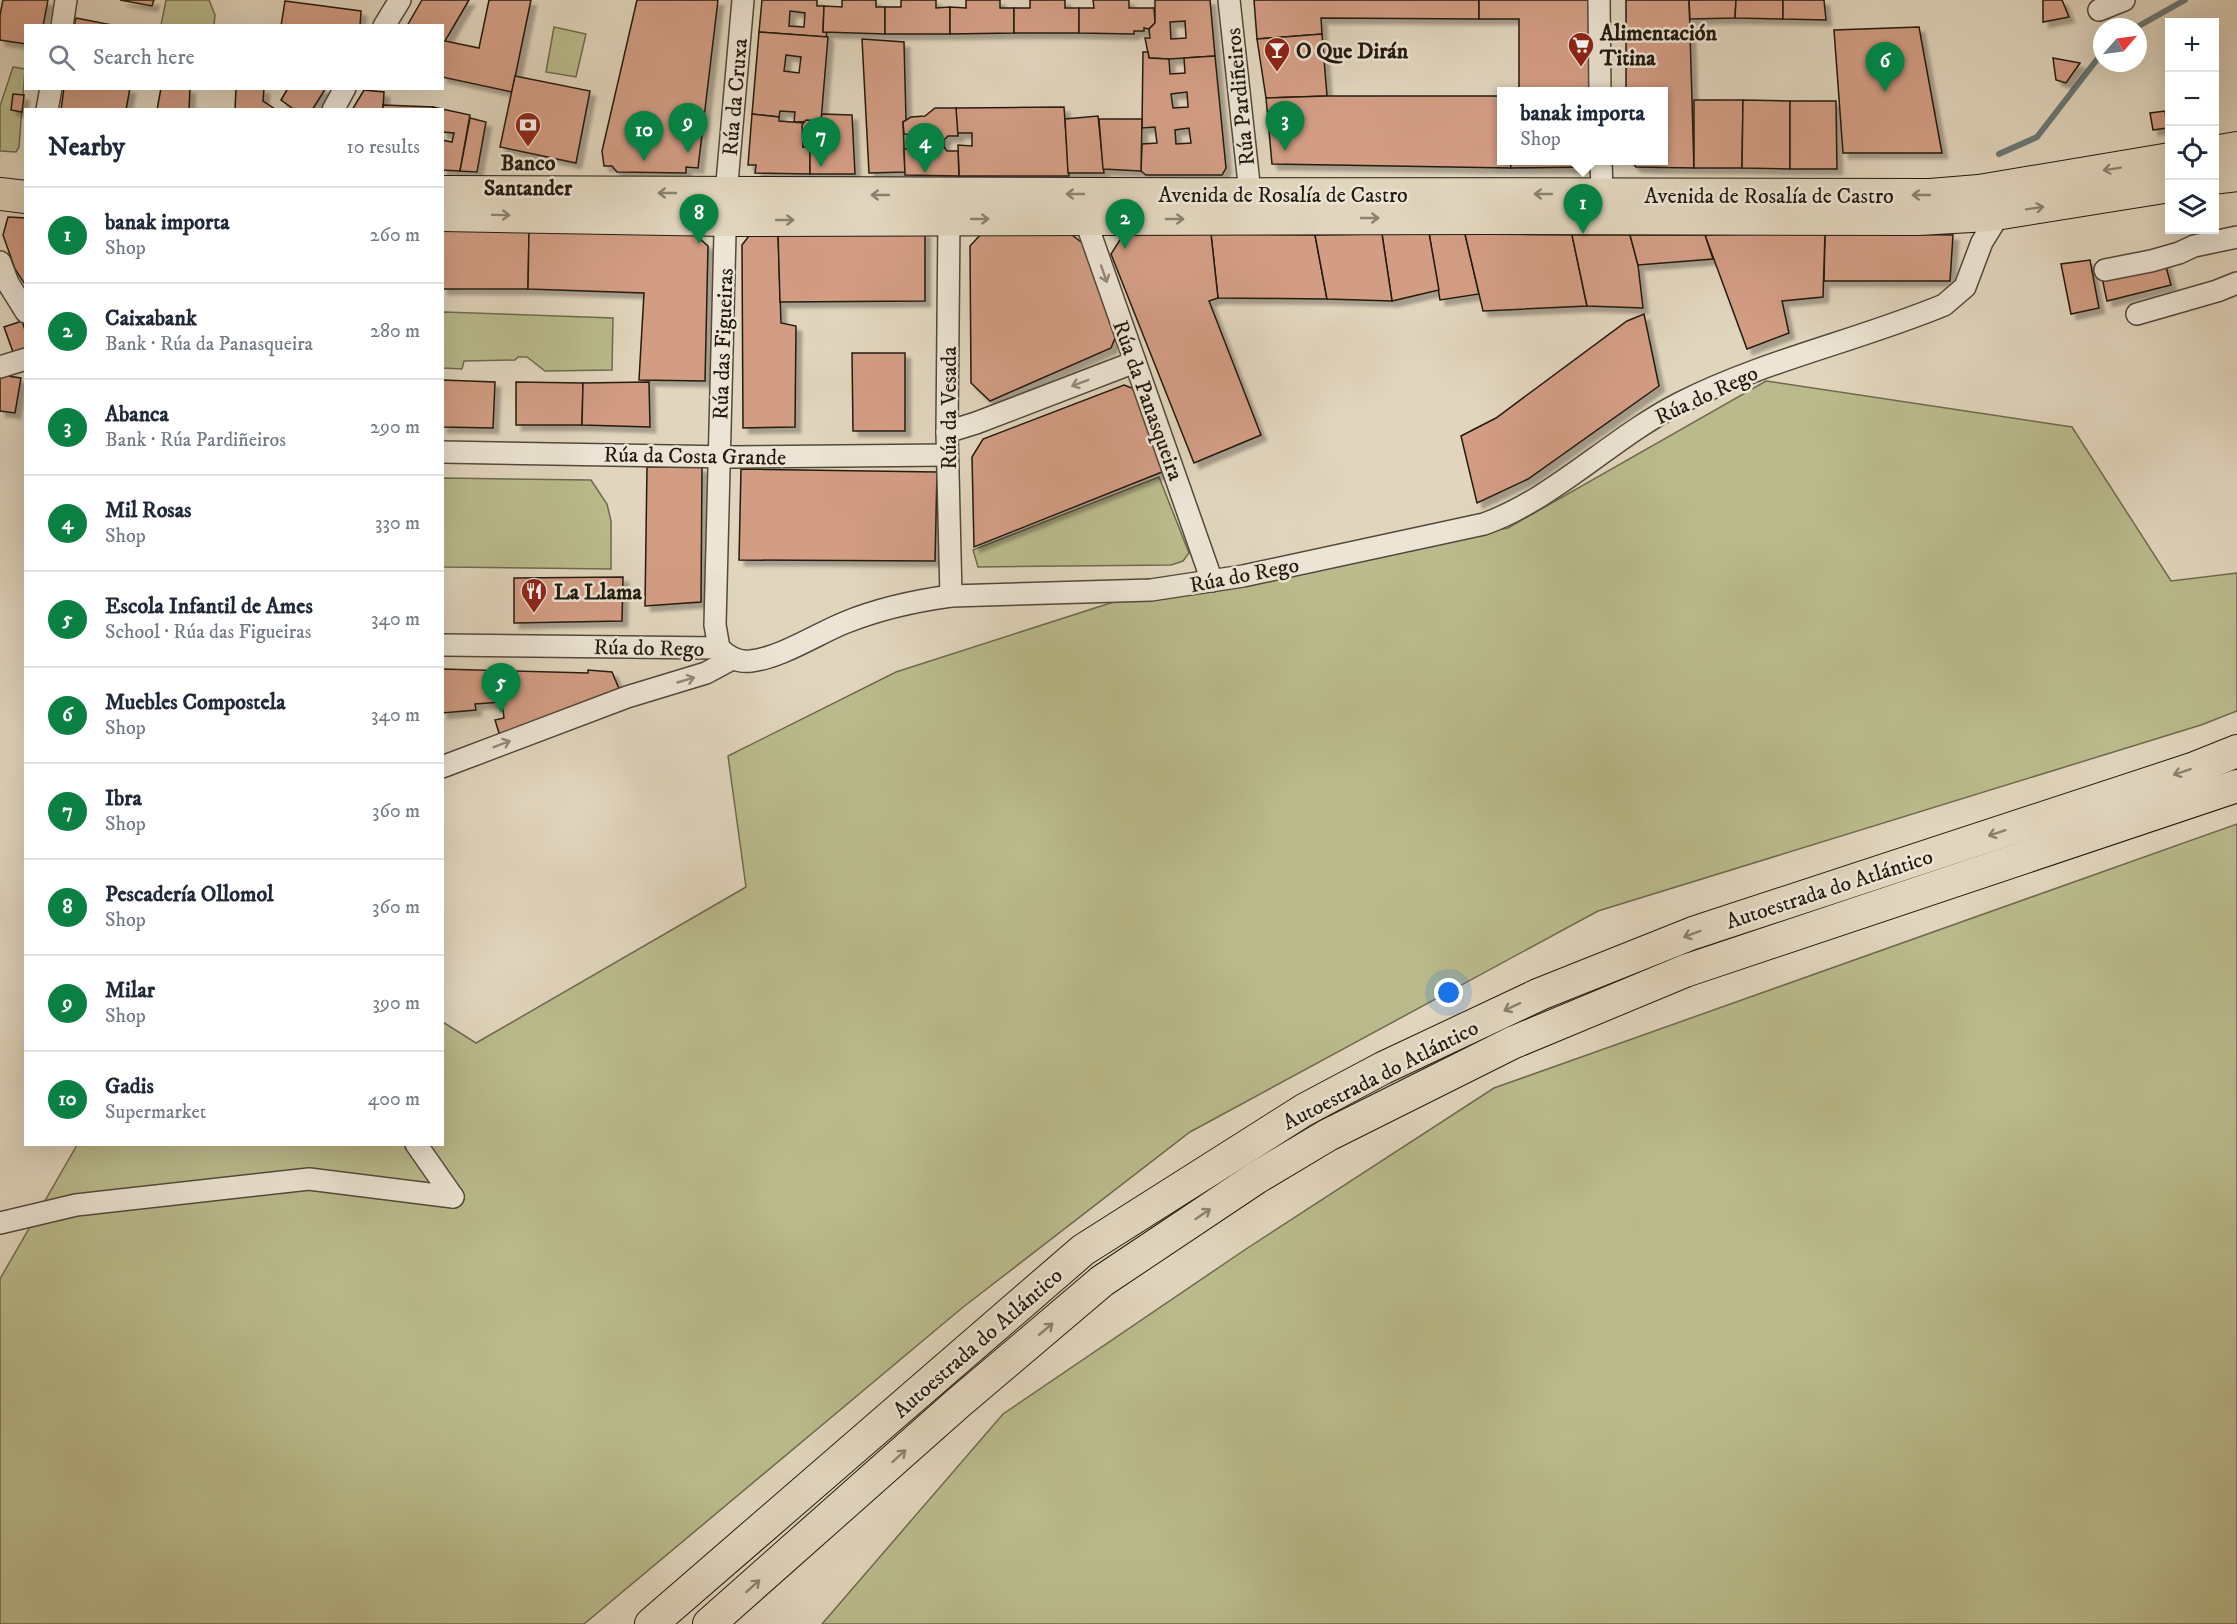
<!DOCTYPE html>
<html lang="en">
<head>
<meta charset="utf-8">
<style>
	:root { --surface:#fff; --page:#f2f2f3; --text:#1f2937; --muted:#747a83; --line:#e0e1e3; --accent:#0b8043 }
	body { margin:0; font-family:"IM FELL DW Pica",serif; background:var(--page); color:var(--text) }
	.controls { position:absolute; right:18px; top:18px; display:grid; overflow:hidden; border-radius:0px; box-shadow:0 6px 24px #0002 }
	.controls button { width:54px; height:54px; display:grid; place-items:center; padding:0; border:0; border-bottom:2px solid var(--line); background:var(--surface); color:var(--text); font:30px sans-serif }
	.compass { position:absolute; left:2093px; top:18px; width:54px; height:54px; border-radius:50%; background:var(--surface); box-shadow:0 6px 24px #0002; rotate:62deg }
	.you { position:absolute; left:1449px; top:993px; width:21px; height:21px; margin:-15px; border:4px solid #fff; border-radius:50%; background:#1a73e8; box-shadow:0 0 0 9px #1a73e833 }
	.badge { display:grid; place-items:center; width:39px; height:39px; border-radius:50%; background:var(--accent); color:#fff; font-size:20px; font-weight:700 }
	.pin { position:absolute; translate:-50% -50px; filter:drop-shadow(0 2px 3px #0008) }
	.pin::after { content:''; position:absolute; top:32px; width:21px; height:18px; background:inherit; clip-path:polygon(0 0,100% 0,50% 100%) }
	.popup { position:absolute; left:1497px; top:87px; width:171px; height:78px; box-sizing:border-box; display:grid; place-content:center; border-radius:0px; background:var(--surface); filter:drop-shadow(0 2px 4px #0005); font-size:20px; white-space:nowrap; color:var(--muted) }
	.popup b { font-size:22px; color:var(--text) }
	.popup::after { content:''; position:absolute; left:50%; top:100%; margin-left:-12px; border:12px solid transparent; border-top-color:var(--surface) }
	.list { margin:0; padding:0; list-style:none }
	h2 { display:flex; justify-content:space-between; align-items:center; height:78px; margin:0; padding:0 24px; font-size:26px }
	h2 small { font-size:20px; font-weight:400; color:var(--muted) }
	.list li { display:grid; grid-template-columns:39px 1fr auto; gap:18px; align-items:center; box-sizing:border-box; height:96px; padding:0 24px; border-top:2px solid var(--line) }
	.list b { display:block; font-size:22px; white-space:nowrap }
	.list p { margin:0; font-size:20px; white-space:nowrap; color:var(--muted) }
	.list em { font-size:20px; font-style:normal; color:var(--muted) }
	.icon { flex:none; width:33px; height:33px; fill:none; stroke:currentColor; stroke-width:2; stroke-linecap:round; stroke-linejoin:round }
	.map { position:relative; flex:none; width:2237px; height:1624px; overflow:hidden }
	.search { position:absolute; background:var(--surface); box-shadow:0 6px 24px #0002; left:24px; top:24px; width:420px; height:66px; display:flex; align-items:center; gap:15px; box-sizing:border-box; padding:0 21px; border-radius:0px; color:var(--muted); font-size:22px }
	.panel { position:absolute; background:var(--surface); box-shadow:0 6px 24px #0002; left:24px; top:108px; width:420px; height:1038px; border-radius:0px }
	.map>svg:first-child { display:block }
	.green { fill:#babb8c; stroke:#6e6a4e; stroke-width:1.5 }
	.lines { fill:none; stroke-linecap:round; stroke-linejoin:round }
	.stream { stroke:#6a7877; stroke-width:6 }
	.building { fill:#d39d84; stroke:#221a0f; stroke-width:1.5; fill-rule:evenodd; filter:url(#shadow) }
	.minor-casing { stroke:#52493a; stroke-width:24 }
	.highway-casing { stroke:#221a0f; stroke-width:34 }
	.minor { stroke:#ece4d4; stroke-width:21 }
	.highway { stroke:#e1d5bd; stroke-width:32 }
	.oneway { stroke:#8b816f }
	.oneway2 { stroke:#91897b }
	.labels { text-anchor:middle; stroke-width:5; stroke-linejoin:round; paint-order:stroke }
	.poi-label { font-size:22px; font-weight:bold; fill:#221a0f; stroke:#ece4d4; text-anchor:start }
	.street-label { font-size:22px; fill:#221a0f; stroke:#ece4d4 }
</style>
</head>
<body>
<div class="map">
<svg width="2237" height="1624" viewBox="0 0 2237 1624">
	<defs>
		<filter id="shadow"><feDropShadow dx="5.5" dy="5.5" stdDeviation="1.5" flood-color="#0004"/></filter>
	</defs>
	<rect width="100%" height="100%" fill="#e1d5bd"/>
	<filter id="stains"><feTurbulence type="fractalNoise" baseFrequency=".00333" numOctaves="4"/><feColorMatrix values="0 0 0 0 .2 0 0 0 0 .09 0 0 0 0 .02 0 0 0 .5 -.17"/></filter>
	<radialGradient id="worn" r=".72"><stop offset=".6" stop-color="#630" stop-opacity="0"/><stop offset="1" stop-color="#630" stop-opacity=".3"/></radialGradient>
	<g class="green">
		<path d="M166,0H209L215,15L214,25H161Z"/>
		<path d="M554,27L586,34L576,77L546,72Z"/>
		<path d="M13,67L25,69L19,147L16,152L0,151V106Z"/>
		<path d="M443,312L613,318L612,370L545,371L527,357H518L515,360L464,361L462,369L443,368Z"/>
		<path d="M1766,381L2072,427L2171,581L2237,573V711L2201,725L1598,911L1190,1132L962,1308L584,1624H0V1279L77,1145L442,1144L443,1022L476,1043L746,887L728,756L896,672L1151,590L1508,528Z"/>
		<path d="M1159,477L1189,553L1183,561L1171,565L978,567L973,550Z"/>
		<path d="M443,478L591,480L607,504L611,521V569L443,567Z"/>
		<path d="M2237,824V1624H822L1003,1414L1246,1249L1494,1088Z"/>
	</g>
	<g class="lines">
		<g class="stream">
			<path d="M2137,27L2185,0"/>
			<path d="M1999,154L2037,137L2102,53"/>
		</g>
	</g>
	<g class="building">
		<path d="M3,0H48L43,26H26V44L0,40V15Z"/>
		<path d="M120,0H154L152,6Z"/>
		<path d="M422,0H469L445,41L479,48L489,0H531L512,92L442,77V26H407Z"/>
		<path d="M637,0H718L698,168L686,167V173L617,172L612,166H604L602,151Z"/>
		<path d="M762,0H817V6H824L823,32H827L826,37L759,32ZM790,11L805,13L804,27L789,26Z"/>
		<path d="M842,0H876V7H885V34L823,32L824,6L842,7Z"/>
		<path d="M901,0H936V8L950,7V34H885V7H901Z"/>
		<path d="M966,0H1000V8H1014V33L950,34V7L966,8Z"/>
		<path d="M1030,0H1065V8H1079V33H1014V8H1030Z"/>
		<path d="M1093,0H1129V8H1154L1155,23L1149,29L1144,28V31H1134V34L1079,33V8H1094Z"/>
		<path d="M1155,0H1210L1215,56L1169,59L1149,58L1145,38H1150L1149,29L1155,23ZM1185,21L1186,38L1171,39L1170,22Z"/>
		<path d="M1254,0H1479V19L1321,18L1322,34L1257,39Z"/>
		<path d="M1479,0H1589L1591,92H1519V19H1479Z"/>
		<path d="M1626,0H1689L1694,168L1636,167L1630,160H1664V92H1626Z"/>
		<path d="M1689,0H1736L1735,18L1690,19Z"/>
		<path d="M1736,0H1783V19L1735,18Z"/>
		<path d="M1783,0H1824L1826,20L1783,19Z"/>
		<path d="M2043,0H2062L2069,17L2043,22Z"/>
		<path d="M285,1L361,11L360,26H281Z"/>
		<path d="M76,18L117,26H74Z"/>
		<path d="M1919,27L1942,153H1843L1834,30Z"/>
		<path d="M759,32L828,37L821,121L794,122L795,112L780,111L779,117L752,114ZM786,55L801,57L799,73L784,71Z"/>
		<path d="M1322,34L1327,96L1266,98L1257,39Z"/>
		<path d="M862,39L904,42L906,120L903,122L905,172L869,173Z"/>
		<path d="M1143,52H1148L1149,58L1169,59L1170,74L1185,73L1184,58L1215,56L1226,168L1222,175H1146L1141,171L1142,144L1157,143L1155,127L1142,128ZM1187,92L1188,107L1173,108L1171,94ZM1189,128L1191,143L1176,144L1175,130Z"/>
		<path d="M2053,58L2080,63L2066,83L2056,80Z"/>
		<path d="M515,76L590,91L576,163L500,147Z"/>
		<path d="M64,88H130L126,110H61Z"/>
		<path d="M161,88H190L189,110H157Z"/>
		<path d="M236,88H264L263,101L275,109L235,110Z"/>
		<path d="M288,88H326L312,110H291L292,108L281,100Z"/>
		<path d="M364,90L384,92L383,110H352Z"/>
		<path d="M13,94L24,95L22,112L11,110Z"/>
		<path d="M1327,96H1502V160H1510L1511,168L1272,164L1266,98Z"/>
		<path d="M1694,100H1743L1742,168H1694Z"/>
		<path d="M1743,100L1790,101V169L1742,168Z"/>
		<path d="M1790,101H1836L1837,169H1790Z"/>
		<path d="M383,105L433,107L432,110H383Z"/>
		<path d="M433,107L470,115L460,171L442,170V140L452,142L454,133L442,132V110H432Z"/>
		<path d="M1064,107L1069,176H959L958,145L972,146V133H957L956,108Z"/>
		<path d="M935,108H956L958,136H948L944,140V147L947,151H958L959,176L905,175L904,149H914L918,145L919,140L914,135L904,134L903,122L911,117L925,116Z"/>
		<path d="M2165,111L2167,128L2153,130L2150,113Z"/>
		<path d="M752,114L779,117V121L804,123L803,147H810V174L755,173L756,165H748Z"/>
		<path d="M822,114L852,115L855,174H810V147H803L802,125L806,120L821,121Z"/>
		<path d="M1098,116L1104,173H1068L1065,119Z"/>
		<path d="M470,118L486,122L477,172L460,171Z"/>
		<path d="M1099,119H1142L1141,171L1103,169Z"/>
		<path d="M1510,160H1593V167L1511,168Z"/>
		<path d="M8,217L26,218V286L15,269L3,235Z"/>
		<path d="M442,229L529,230L528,289H442Z"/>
		<path d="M529,230L691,231L708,246L705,381L639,380L644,293L528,289Z"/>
		<path d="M752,232H778L781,323L796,326L795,427L743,428L742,245Z"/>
		<path d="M778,232H925V301L780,302Z"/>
		<path d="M983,232H1068L1085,245L1118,331L1111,348L990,401L971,383L970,246Z"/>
		<path d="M1429,233L1465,234L1479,294L1440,300Z"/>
		<path d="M1429,233L1439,290L1392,301L1382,234Z"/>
		<path d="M1825,233L1953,235L1950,281H1824Z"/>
		<path d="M1825,233L1823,297L1782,301L1789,333L1747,349L1705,235Z"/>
		<path d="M1211,234L1315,235L1327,299L1218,298Z"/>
		<path d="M1211,234L1218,298L1209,301L1261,435L1194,463L1111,254L1123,235Z"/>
		<path d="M1382,234L1392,301L1327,299L1315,235Z"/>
		<path d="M1465,234L1572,235L1587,306L1483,311Z"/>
		<path d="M1572,235H1630L1638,265L1643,308L1587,306Z"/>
		<path d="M1630,235H1705L1713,259L1638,265Z"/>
		<path d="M2090,260L2099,308L2071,314L2061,264Z"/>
		<path d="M2165,263L2171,285L2107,301L2102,278Z"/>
		<path d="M1644,314L1659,386L1528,479L1477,503L1461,436L1496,418L1627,321Z"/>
		<path d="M22,321L26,333V348L13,352L4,327Z"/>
		<path d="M852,353H905V431H853Z"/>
		<path d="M0,375L21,378L15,413L0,411Z"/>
		<path d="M442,380L495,382L493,428L442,427Z"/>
		<path d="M516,382L583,383L582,425H516Z"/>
		<path d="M649,382L650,427L582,425L583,383Z"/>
		<path d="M1124,385L1142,392L1172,468L974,547L972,457L983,439Z"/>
		<path d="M647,467H702L701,602L645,606Z"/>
		<path d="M741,469L937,472L935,561L739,560Z"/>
		<path d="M623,577L622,621L514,623V578Z"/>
		<path d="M442,669L588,673V670L612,672L620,691L500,736L495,720L504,718L502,702L475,704L476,710L442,713Z"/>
	</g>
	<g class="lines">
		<g class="minor-casing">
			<g id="minor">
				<path d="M1229,0L1250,193"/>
				<path d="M1599,0L1600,92"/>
				<path d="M2099,10L2124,0"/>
				<path d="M62,26L66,0"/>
				<path d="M384,26L400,0"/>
				<path d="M47,110L51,88"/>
				<path d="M333,110L345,88"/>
				<path d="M1601,160L1602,194"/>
				<path d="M949,219L947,432L951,596"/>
				<path d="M1085,219L1212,581"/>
				<path d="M0,262L8,283L26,312"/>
				<path d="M2105,270L2151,261L2179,253L2194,246L2237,237"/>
				<path d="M2137,314L2217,291L2237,283"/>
				<path d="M0,367L26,359"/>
				<path d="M947,432L976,423L1135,362"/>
				<path d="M442,452L731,457L947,455"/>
				<path d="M442,645L719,648C728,657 738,663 751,661C780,658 817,634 844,623C878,609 914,601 951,596L1151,590L1243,576L1484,524C1554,499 1613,437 1680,403C1765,360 1857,341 1944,305L1965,287L1982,242L2000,213"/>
				<path d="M719,648L715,625L726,194L743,0"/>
				<path d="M442,767L627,697L706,673L732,659"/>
				<path d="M416,1144L453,1197"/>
				<path d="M0,1223L76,1205L309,1179L453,1197"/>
			</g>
		</g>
		<g class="highway-casing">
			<g id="highway">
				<path d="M2214,152L2237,148"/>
				<path d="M2214,178L2237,175"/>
				<path d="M442,192C938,196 1434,193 1930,195L1979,191L2170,159"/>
				<path d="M0,194L26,197"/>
				<path d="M442,215L726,220L1488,218L1918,219L1989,215L2170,186"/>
				<path d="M651,1624L1083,1250L1304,1110L1383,1068L1540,994L1693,933L2192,769L2237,751"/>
				<path d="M709,1624L957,1404L1102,1281L1256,1178L1328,1135L1512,1043L1685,971L2237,786"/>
			</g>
		</g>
		<use href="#minor" class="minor"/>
		<use href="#highway" class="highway"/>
	</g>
	<defs><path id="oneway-shaft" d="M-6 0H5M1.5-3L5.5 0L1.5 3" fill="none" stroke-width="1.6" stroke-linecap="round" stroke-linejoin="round" transform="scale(1.5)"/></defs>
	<g class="oneway">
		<use href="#oneway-shaft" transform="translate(2112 169) rotate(171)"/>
		<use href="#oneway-shaft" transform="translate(667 193) rotate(-180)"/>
		<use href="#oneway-shaft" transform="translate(1075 194) rotate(180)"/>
		<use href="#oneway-shaft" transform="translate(1543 194) rotate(-180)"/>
		<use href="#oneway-shaft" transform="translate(880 195) rotate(180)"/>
		<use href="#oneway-shaft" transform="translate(1921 195) rotate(-180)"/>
		<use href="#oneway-shaft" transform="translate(2035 208) rotate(-9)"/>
		<use href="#oneway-shaft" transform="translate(501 215) rotate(1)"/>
		<use href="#oneway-shaft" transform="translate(1370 218)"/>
		<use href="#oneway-shaft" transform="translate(980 219)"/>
		<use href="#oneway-shaft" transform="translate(1175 219)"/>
		<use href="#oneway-shaft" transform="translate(785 220)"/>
		<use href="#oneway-shaft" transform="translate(2182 772) rotate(162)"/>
		<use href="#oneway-shaft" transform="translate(1997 833) rotate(162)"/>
		<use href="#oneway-shaft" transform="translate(1692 934) rotate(160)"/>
		<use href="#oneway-shaft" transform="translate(1512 1007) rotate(155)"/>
		<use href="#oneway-shaft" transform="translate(1203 1214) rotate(-34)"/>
		<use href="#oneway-shaft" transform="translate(1046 1329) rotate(-40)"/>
		<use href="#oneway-shaft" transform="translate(899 1456) rotate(-42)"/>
		<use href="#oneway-shaft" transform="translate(753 1586) rotate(-42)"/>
	</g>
	<g class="oneway2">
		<use href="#oneway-shaft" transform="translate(1104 274) rotate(71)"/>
		<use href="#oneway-shaft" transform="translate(1080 383) rotate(159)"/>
		<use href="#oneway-shaft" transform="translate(686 680) rotate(-16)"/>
		<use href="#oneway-shaft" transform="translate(502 744) rotate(-21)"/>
	</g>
	<defs>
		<g id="supermarket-pin" transform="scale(1.35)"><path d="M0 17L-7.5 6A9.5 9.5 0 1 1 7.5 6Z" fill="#8f2418" stroke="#ece4d4"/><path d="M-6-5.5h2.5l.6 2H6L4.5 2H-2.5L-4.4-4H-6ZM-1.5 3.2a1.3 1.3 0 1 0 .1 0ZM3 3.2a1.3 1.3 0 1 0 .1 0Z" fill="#fff"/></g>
		<g id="bar-pin" transform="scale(1.35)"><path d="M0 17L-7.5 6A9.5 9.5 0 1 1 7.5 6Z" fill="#8f2418" stroke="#ece4d4"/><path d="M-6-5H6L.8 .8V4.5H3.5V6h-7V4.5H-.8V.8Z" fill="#fff"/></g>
		<g id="bank-pin" transform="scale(1.35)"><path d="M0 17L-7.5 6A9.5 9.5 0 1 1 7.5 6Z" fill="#8f2418" stroke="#ece4d4"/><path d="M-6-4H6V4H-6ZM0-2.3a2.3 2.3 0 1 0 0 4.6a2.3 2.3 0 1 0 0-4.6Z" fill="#fff"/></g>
		<g id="restaurant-pin" transform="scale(1.35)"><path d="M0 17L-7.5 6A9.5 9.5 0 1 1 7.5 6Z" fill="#8f2418" stroke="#ece4d4"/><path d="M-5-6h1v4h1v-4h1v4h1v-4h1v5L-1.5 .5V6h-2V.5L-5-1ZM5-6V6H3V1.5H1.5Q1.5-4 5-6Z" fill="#fff"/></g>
	</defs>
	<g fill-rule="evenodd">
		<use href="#supermarket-pin" x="1581" y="45"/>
		<use href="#bar-pin" x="1277" y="50"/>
		<use href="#bank-pin" x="528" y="125"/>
		<use href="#restaurant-pin" x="534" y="591"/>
	</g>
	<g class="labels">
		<g class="poi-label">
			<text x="1600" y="40">Alimentación<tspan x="1600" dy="25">Titina</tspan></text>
			<text x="1296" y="58">O Que Dirán</text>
			<text x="528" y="170" text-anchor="middle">Banco<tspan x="528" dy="25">Santander</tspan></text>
			<text x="554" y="599">La Llama</text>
		</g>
		<g class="street-label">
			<text transform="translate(734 97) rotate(-85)" y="8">Rúa da Cruxa</text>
			<text transform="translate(1239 97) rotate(-96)" y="8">Rúa Pardiñeiros</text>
			<text x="1283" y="202">Avenida de Rosalía de Castro</text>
			<text x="1769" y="203">Avenida de Rosalía de Castro</text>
			<text transform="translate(722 344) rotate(-88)" y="8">Rúa das Figueiras</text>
			<text transform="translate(1706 394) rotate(-25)" y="8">Rúa do Rego</text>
			<text transform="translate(1149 400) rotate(70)" y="8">Rúa da Panasqueira</text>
			<text transform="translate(948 408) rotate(-90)" y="8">Rúa da Vesada</text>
			<text transform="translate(695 455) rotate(1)" y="8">Rúa da Costa Grande</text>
			<text transform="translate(1244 574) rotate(-11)" y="8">Rúa do Rego</text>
			<text transform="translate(649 647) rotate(1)" y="8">Rúa do Rego</text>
			<text transform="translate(1829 888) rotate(-18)" y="8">Autoestrada do Atlántico</text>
			<text transform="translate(1380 1074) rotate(-27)" y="8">Autoestrada do Atlántico</text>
			<text transform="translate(977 1342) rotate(-41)" y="8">Autoestrada do Atlántico</text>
		</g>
	</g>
	<rect width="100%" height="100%" filter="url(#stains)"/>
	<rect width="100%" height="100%" fill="url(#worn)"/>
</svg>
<div class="controls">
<button>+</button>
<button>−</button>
<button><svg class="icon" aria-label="locate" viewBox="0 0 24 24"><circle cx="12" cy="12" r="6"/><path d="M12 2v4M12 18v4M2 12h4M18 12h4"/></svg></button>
<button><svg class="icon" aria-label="layers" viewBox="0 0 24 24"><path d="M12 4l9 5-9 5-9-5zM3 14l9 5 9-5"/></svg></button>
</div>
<svg class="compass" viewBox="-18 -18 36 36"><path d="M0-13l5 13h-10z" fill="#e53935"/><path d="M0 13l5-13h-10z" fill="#747a83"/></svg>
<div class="you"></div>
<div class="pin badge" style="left:1583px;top:234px">1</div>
<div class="popup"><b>banak importa</b>Shop</div>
<div class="pin badge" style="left:1125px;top:249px">2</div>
<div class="pin badge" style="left:1285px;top:151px">3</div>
<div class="pin badge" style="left:925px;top:173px">4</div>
<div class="pin badge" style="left:501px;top:713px">5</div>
<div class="pin badge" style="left:1885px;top:92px">6</div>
<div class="pin badge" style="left:821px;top:167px">7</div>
<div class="pin badge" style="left:699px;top:244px">8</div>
<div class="pin badge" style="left:688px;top:153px">9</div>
<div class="pin badge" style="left:644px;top:161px">10</div>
<div class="search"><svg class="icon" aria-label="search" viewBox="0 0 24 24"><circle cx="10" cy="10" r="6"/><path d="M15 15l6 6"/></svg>Search here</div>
<section class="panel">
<h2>Nearby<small>10 results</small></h2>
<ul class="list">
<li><span class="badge">1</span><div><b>banak importa</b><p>Shop</p></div><em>260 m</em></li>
<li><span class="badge">2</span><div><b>Caixabank</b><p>Bank · Rúa da Panasqueira</p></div><em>280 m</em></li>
<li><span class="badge">3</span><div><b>Abanca</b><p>Bank · Rúa Pardiñeiros</p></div><em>290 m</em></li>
<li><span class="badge">4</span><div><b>Mil Rosas</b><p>Shop</p></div><em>330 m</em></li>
<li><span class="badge">5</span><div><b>Escola Infantil de Ames</b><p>School · Rúa das Figueiras</p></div><em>340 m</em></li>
<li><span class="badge">6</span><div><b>Muebles Compostela</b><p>Shop</p></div><em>340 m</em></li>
<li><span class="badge">7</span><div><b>Ibra</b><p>Shop</p></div><em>360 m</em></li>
<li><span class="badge">8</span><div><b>Pescadería Ollomol</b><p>Shop</p></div><em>360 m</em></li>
<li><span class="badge">9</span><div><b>Milar</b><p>Shop</p></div><em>390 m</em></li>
<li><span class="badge">10</span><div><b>Gadis</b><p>Supermarket</p></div><em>400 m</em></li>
</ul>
</section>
</div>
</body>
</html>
